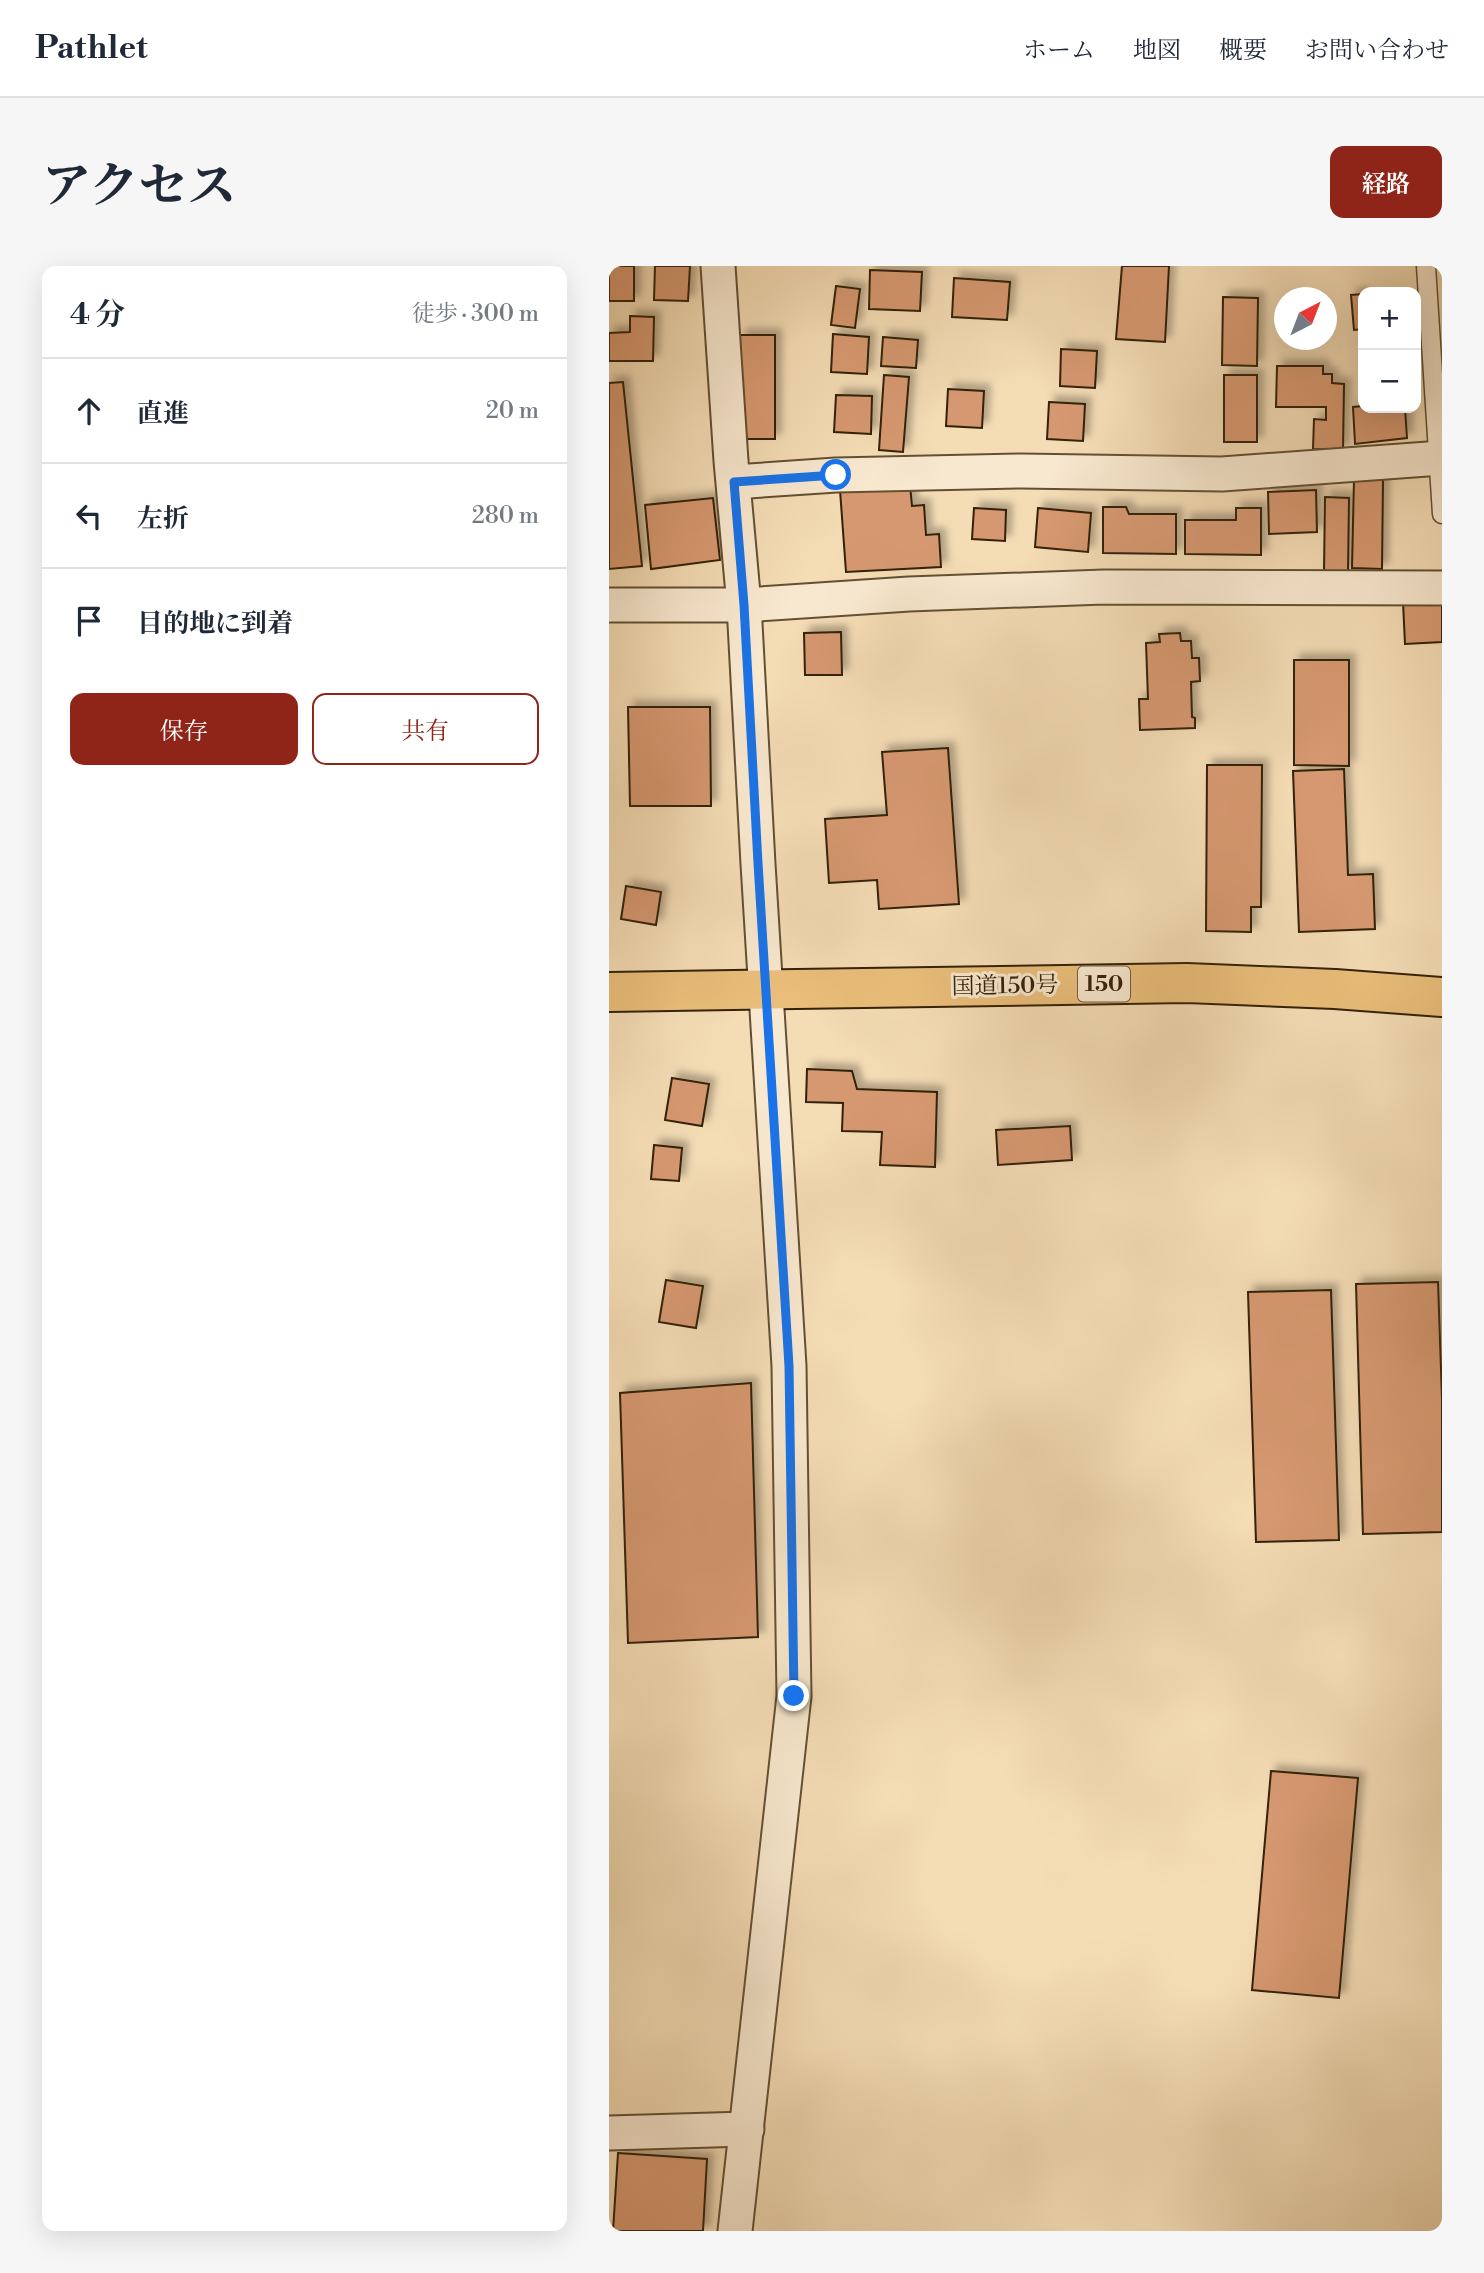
<!DOCTYPE html>
<html lang="ja">
<head>
<meta charset="utf-8">
<style>
	:root { --surface:#fff; --page:#f6f6f7; --text:#1f2937; --muted:#747a83; --line:#e0e1e3; --accent:#8f2418 }
	body { margin:0; font-family:"Libre Bodoni","Noto Serif JP",serif; background:var(--page); color:var(--text) }
	.controls { position:absolute; right:21px; top:21px; display:grid; overflow:hidden; border-radius:14px; box-shadow:0 7px 28px #0002 }
	.controls button { width:63px; height:63px; display:grid; place-items:center; padding:0; border:0; border-bottom:2px solid var(--line); background:var(--surface); color:var(--text); font:35px sans-serif }
	.compass { position:absolute; left:665px; top:21px; width:63px; height:63px; border-radius:50%; background:var(--surface); box-shadow:0 7px 28px #0002; rotate:42deg }
	.stop { position:absolute; width:21px; height:21px; margin:-16px; border:5px solid #1a73e8; border-radius:50%; background:#fff }
	.stop.end { background:#1a73e8; border-color:#fff; box-shadow:0 2px 7px #0008 }
	.list { margin:0; padding:0; list-style:none }
	h2 { display:flex; justify-content:space-between; align-items:center; height:91px; margin:0; padding:0 28px; font-size:30px }
	h2 small { font-size:23px; font-weight:400; color:var(--muted) }
	.list li { display:grid; grid-template-columns:46px 1fr auto; gap:21px; align-items:center; box-sizing:border-box; height:105px; padding:0 28px; border-top:2px solid var(--line) }
	.list b { display:block; font-size:26px; white-space:nowrap }
	.list em { font-size:23px; font-style:normal; color:var(--muted) }
	.actions { display:flex; gap:14px; padding:21px 28px }
	.actions a { flex:1; padding:16px 0; border:2px solid var(--accent); border-radius:14px; text-align:center; font-size:24px; color:var(--accent) }
	.actions .main { background:var(--accent); color:#fff }
	.icon { flex:none; width:38px; height:38px; fill:none; stroke:currentColor; stroke-width:2; stroke-linecap:round; stroke-linejoin:round }
	.map { position:relative; flex:none; width:833px; height:1965px; overflow:hidden; border-radius:14px }
	header { display:flex; align-items:center; gap:42px; box-sizing:border-box; height:98px; padding:0 35px; background:var(--surface); border-bottom:2px solid var(--line) }
	header strong { font-size:33px }
	nav { display:flex; gap:38px; margin-inline-start:auto; font-size:24px }
	.intro { display:flex; align-items:center; justify-content:space-between; box-sizing:border-box; height:168px; padding:0 42px }
	h1 { margin:0; font-size:49px }
	.button { padding:18px 32px; border-radius:14px; background:var(--accent); color:#fff; font-size:24px; font-weight:700 }
	main { display:flex; gap:42px; padding:0 42px }
	aside { flex:1; background:var(--surface); border-radius:14px; box-shadow:0 7px 28px #0002 }
	.map>svg:first-child { display:block }
	.building { fill:#d69870; stroke:#332107; stroke-width:2; filter:url(#shadow) }
	.lines { fill:none; stroke-linecap:round; stroke-linejoin:round }
	.service-casing { stroke:#635032; stroke-width:21 }
	.minor-casing { stroke:#635032; stroke-width:37 }
	.trunk-casing { stroke:#332107; stroke-width:42 }
	.service { stroke:#f8e8cf; stroke-width:18 }
	.minor { stroke:#f8e8cf; stroke-width:33 }
	.trunk { stroke:#eabe7a; stroke-width:38 }
	.route { stroke:#1a73e8; stroke-width:9 }
	.labels { text-anchor:middle; stroke-width:6; stroke-linejoin:round; paint-order:stroke }
	.shield { fill:#f8e8cf; stroke:#6e5d43; stroke-width:2 }
	.shield-label { font-size:21px; font-weight:bold; fill:#332107 }
	.street-label { font-size:23px; fill:#332107; stroke:#f8e8cf }
</style>
</head>
<body>
<header>
<strong>Pathlet</strong>
<nav><a>ホーム</a><a>地図</a><a>概要</a><a>お問い合わせ</a></nav>
</header>
<div class="intro"><h1>アクセス</h1><a class="button">経路</a></div>
<main>
<aside>
<h2>4 分<small>徒歩 · 300 m</small></h2>
<ul class="list">
<li><svg class="icon" aria-label="ahead" viewBox="0 0 24 24"><path d="M12 20V5M6 11l6-6 6 6"/></svg><div><b>直進</b></div><em>20 m</em></li>
<li><svg class="icon" aria-label="left" viewBox="0 0 24 24"><path d="M17 20v-9H6M10 6l-5 5 5 5"/></svg><div><b>左折</b></div><em>280 m</em></li>
<li><svg class="icon" aria-label="arrive" viewBox="0 0 24 24"><path d="M6 21V4h12l-3 4 3 4H6"/></svg><div><b>目的地に到着</b></div></li>
</ul>
<div class="actions"><a class="main">保存</a><a>共有</a></div>
</aside>
<div class="map">
<svg width="833" height="1965" viewBox="0 0 833 1965">
	<defs>
		<filter id="shadow"><feDropShadow dx="6" dy="-6" stdDeviation="3.5" flood-color="#0004"/></filter>
	</defs>
	<rect width="100%" height="100%" fill="#f4dcb5"/>
	<filter id="stains"><feTurbulence type="fractalNoise" baseFrequency=".00286" numOctaves="4"/><feColorMatrix values="0 0 0 0 .2 0 0 0 0 .09 0 0 0 0 .02 0 0 0 .5 -.17"/></filter>
	<radialGradient id="worn" r=".72"><stop offset=".6" stop-color="#630" stop-opacity="0"/><stop offset="1" stop-color="#630" stop-opacity=".3"/></radialGradient>
	<g class="building">
		<rect x="0" y="0" width="25" height="35"/>
		<path d="M46,0H81L79,35L45,34Z"/>
		<path d="M513,0H560L556,76L507,73Z"/>
		<path d="M261,4L313,6L311,45L260,43Z"/>
		<path d="M345,12L401,16L398,54L343,51Z"/>
		<path d="M227,20L251,23L246,62L222,59Z"/>
		<path d="M754,28V63L745,64L742,29Z"/>
		<path d="M614,31L649,32L648,100L613,99Z"/>
		<path d="M21,50L45,51L44,95H0V67L21,66Z"/>
		<path d="M224,68L260,71L258,108L222,106Z"/>
		<path d="M131,69H166V173H132Z"/>
		<path d="M274,71L309,74L307,102L272,100Z"/>
		<path d="M452,83L488,85L486,122L451,120Z"/>
		<path d="M668,100H714V108H723V117L735,118L734,184L704,183L705,153L717,154V141H667Z"/>
		<path d="M275,109L300,111L294,186L270,184Z"/>
		<rect x="615" y="109" width="33" height="67"/>
		<path d="M14,116L33,300L0,303V117Z"/>
		<path d="M339,123L375,125L373,162L337,160Z"/>
		<path d="M227,129L263,130L262,168L225,166Z"/>
		<path d="M440,136L476,138L474,175L438,173Z"/>
		<path d="M754,140L796,142L798,172L746,178L744,141Z"/>
		<path d="M745,213L774,214L773,303L743,302Z"/>
		<path d="M301,219L303,240L315,239L317,269L330,268L332,301L237,306L231,224Z"/>
		<path d="M707,224L708,266L660,268L659,226Z"/>
		<path d="M716,231L740,232L739,307L715,306Z"/>
		<path d="M104,232L111,294L42,303L36,239Z"/>
		<path d="M494,241H517L520,248H567V288L494,287Z"/>
		<path d="M365,242L397,244L396,275L363,273Z"/>
		<path d="M429,242L482,247L479,286L426,281Z"/>
		<path d="M627,242H652V289L576,288V254H627Z"/>
		<path d="M833,334V376L796,378L794,336Z"/>
		<path d="M232,366L233,409H196L195,367Z"/>
		<path d="M571,367L572,375H582L583,392H590L591,415L582,416L583,451L586,452V462L531,464L530,433H539L537,377L551,376L550,368Z"/>
		<path d="M685,394H740V500L685,499Z"/>
		<path d="M19,441H101L102,540H21Z"/>
		<path d="M339,482L350,638L270,643L268,614L220,617L216,553L278,549L273,486Z"/>
		<path d="M598,499H653L652,641H642V666L597,665Z"/>
		<path d="M735,503L739,609L764,608L766,663L690,666L684,505Z"/>
		<path d="M17,620L52,626L47,659L12,653Z"/>
		<path d="M198,803L243,805L248,823L328,826L326,901L271,899L273,866L233,865L234,837L197,836Z"/>
		<path d="M63,812L100,818L93,860L56,854Z"/>
		<path d="M461,860L463,894L389,899L387,864Z"/>
		<path d="M45,879L73,882L70,915L42,913Z"/>
		<path d="M57,1014L94,1020L87,1062L50,1056Z"/>
		<path d="M829,1016L833,1133V1266L754,1268L747,1018Z"/>
		<path d="M722,1024L730,1274L647,1276L639,1026Z"/>
		<path d="M142,1117L149,1371L19,1377L11,1127Z"/>
		<path d="M662,1505L749,1512L730,1732L643,1724Z"/>
		<path d="M9,1887L98,1893L94,1965H4Z"/>
	</g>
	<g class="lines">
		<g class="service-casing">
			<path id="service" d="M817,0L833,248"/>
		</g>
		<g class="minor-casing">
			<g id="minor">
				<path d="M109,0L122,195L135,339L149,598L180,1100L185,1430L126,1965"/>
				<path d="M125,216L227,209L412,205L613,208L833,192"/>
				<path d="M0,339H135L300,328L495,321L833,322"/>
				<path d="M0,1867L138,1863"/>
			</g>
		</g>
		<g class="trunk-casing">
			<path id="trunk" d="M0,726L578,717L726,723L833,731"/>
		</g>
		<use href="#service" class="service"/>
		<use href="#minor" class="minor"/>
		<use href="#trunk" class="trunk"/>
	</g>
	<g class="lines">
		<path class="route" d="M185,1430L180,1100L149,597L135,339L125,216L227,209"/>
	</g>
	<g class="labels">
		<rect class="shield" x="469" y="700.5" width="52" height="35" rx="5"/>
		<g class="shield-label">
			<text x="495" y="725">150</text>
		</g>
		<g class="street-label">
			<text transform="translate(396 719) rotate(-1)" y="8">国道150号</text>
		</g>
	</g>
	<rect width="100%" height="100%" filter="url(#stains)"/>
	<rect width="100%" height="100%" fill="url(#worn)"/>
</svg>
<div class="controls">
<button>+</button>
<button>−</button>
</div>
<svg class="compass" viewBox="-18 -18 36 36"><path d="M0-13l5 13h-10z" fill="#e53935"/><path d="M0 13l5-13h-10z" fill="#747a83"/></svg>
<div class="stop" style="left:227px;top:209px"></div>
<div class="stop end" style="left:185px;top:1430px"></div>
</div>
</main>
</body>
</html>
